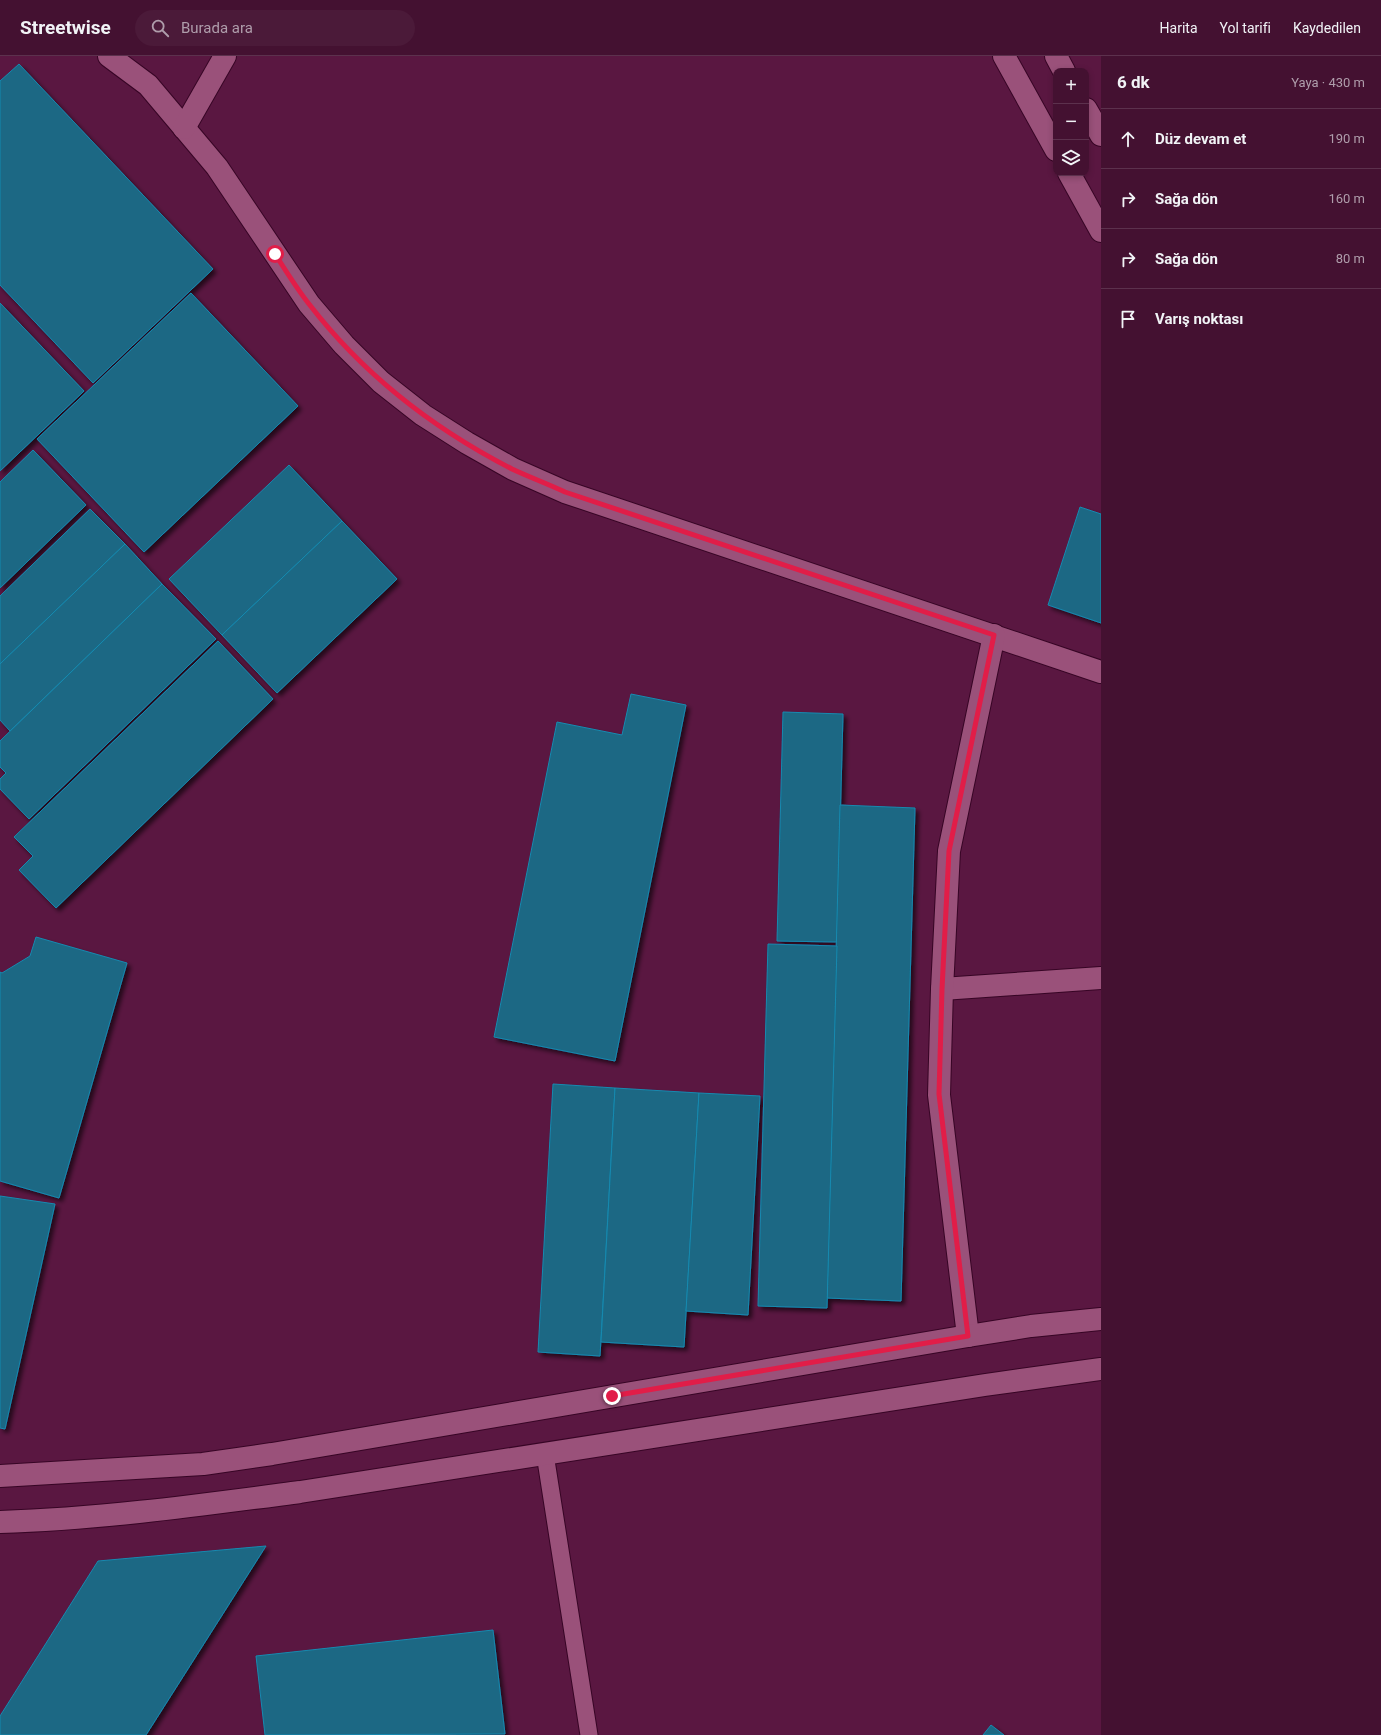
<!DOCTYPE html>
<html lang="tr">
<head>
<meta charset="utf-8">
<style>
	:root { --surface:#441131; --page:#4b1a39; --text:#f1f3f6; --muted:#af9dab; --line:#5c314d }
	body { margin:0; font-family:Roboto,sans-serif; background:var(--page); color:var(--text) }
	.controls { position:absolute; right:12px; top:12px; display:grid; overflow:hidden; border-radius:8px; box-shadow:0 2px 6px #0003 }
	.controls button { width:36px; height:36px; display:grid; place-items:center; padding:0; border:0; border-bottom:1px solid var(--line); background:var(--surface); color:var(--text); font:20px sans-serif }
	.stop { position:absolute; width:12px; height:12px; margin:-9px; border:3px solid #e11d48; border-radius:50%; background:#fff }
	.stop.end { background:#e11d48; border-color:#fff; box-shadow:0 1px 4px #0008 }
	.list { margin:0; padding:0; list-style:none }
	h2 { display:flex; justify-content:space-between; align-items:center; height:52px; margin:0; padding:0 16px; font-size:17px }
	h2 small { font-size:13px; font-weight:400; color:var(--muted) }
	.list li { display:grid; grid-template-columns:26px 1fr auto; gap:12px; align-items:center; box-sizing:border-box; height:60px; padding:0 16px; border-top:1px solid var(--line) }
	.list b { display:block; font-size:15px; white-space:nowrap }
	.list em { font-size:13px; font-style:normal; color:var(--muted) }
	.icon { flex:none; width:22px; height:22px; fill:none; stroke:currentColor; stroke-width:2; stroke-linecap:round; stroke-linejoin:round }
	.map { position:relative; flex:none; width:1101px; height:1679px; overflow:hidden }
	header { display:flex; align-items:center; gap:24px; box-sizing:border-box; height:56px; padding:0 20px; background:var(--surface); border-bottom:1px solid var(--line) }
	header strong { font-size:19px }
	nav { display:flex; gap:22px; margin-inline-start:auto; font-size:14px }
	.search { width:280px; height:36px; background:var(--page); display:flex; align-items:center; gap:10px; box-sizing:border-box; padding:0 14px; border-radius:22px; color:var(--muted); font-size:15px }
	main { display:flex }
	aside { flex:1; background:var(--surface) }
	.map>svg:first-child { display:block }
	.building { fill:#1b6884; stroke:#168ab0; filter:url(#shadow) }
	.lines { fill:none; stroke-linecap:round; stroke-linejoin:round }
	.lane-casing { stroke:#370525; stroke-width:19 }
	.street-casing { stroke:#370525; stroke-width:24 }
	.secondary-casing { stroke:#370525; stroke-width:24 }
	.lane { stroke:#9a517a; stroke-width:17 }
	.street { stroke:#9a517a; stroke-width:22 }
	.secondary { stroke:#9a517a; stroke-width:22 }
	.route { stroke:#e11d48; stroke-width:5 }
</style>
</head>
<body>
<header>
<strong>Streetwise</strong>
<div class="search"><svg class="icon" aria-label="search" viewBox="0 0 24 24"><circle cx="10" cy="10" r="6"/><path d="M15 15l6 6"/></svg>Burada ara</div>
<nav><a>Harita</a><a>Yol tarifi</a><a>Kaydedilen</a></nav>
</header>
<main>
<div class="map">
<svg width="1101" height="1679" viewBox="0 0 1101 1679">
	<defs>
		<filter id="shadow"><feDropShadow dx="3.5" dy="3.5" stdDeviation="2" flood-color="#0009"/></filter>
	</defs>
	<rect width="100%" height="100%" fill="#5a1741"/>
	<g class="building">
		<path d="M19,8L213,213L93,327L0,229V25Z"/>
		<path d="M191,237L298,350L144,496L37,383Z"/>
		<path d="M0,247L84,335L0,415Z"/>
		<path d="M33,394L86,449L0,532V426Z"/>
		<path d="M289,409L342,465L222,579L169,523Z"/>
		<path d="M1080,451L1101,458V567L1048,549Z"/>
		<path d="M90,453L125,488L0,608V540Z"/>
		<path d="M342,465L397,523L277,637L222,579Z"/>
		<path d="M125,488L162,528L10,675L0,664V608Z"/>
		<path d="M162,528L216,583L29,763L0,733V723L6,717L0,711V685Z"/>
		<path d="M218,585L273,643L56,852L19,814L33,800L14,781Z"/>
		<path d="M631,638L686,649L615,1005L494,981L557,666L622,679Z"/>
		<path d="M783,656L843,658L837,886L777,885Z"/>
		<path d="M840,749L915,752L901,1245L827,1242Z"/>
		<path d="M36,881L127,907L59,1142L0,1125V916L2,917L30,900Z"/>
		<path d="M768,888L837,890L827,1252L758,1250Z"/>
		<path d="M553,1028L615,1032L600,1300L538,1296Z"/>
		<path d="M615,1032L699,1037L684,1291L601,1286Z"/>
		<path d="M699,1037L760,1040L748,1259L686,1255Z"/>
		<path d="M0,1140L55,1148L5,1373L0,1372Z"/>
		<path d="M266,1490L146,1679H0V1660L98,1505Z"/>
		<path d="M493,1574L505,1678L265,1679L256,1600Z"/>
		<path d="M991,1669L1004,1679H983Z"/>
	</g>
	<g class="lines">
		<g class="lane-casing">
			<path id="lane" d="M545,1398L589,1679"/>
		</g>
		<g class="street-casing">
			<g id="street">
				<path d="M109,0L148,29L217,111L309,248L344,289L381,326L423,359L467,387L513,413L565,436L1101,616"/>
				<path d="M184,72L225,0"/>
				<path d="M942,933L1101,922"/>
				<path d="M968,1280L939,1039L942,933L949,795L994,579"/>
			</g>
		</g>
		<g class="secondary-casing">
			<g id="secondary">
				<path d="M1004,0L1056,94"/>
				<path d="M1056,0L1064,15"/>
				<path d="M1086,53L1101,79"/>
				<path d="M1069,117L1101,175"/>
				<path d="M0,1420L203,1408L272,1398L968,1280L1031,1270L1101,1263"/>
				<path d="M0,1466C100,1463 201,1449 300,1436L985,1329L1101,1313"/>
			</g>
		</g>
		<use href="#lane" class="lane"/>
		<use href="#street" class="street"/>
		<use href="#secondary" class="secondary"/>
	</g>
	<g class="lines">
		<path class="route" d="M275,198C286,215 297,233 309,248C363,318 434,373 512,413C529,421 548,428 565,436L994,579L949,795L942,933L939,1038L968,1280L612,1340"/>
	</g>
</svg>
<div class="controls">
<button>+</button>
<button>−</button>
<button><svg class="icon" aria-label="layers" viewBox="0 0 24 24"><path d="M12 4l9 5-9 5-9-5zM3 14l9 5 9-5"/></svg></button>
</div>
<div class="stop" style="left:275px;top:198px"></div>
<div class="stop end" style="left:612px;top:1340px"></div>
</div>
<aside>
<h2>6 dk<small>Yaya · 430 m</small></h2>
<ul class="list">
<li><svg class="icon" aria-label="ahead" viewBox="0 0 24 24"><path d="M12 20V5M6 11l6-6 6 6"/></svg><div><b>Düz devam et</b></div><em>190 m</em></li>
<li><svg class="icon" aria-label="right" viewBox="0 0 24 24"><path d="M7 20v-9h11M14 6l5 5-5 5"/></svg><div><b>Sağa dön</b></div><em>160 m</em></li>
<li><svg class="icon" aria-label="right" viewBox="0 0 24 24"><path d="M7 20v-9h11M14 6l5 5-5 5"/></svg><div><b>Sağa dön</b></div><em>80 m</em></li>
<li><svg class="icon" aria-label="arrive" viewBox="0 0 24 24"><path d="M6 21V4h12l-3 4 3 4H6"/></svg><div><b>Varış noktası</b></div></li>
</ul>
</aside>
</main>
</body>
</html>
